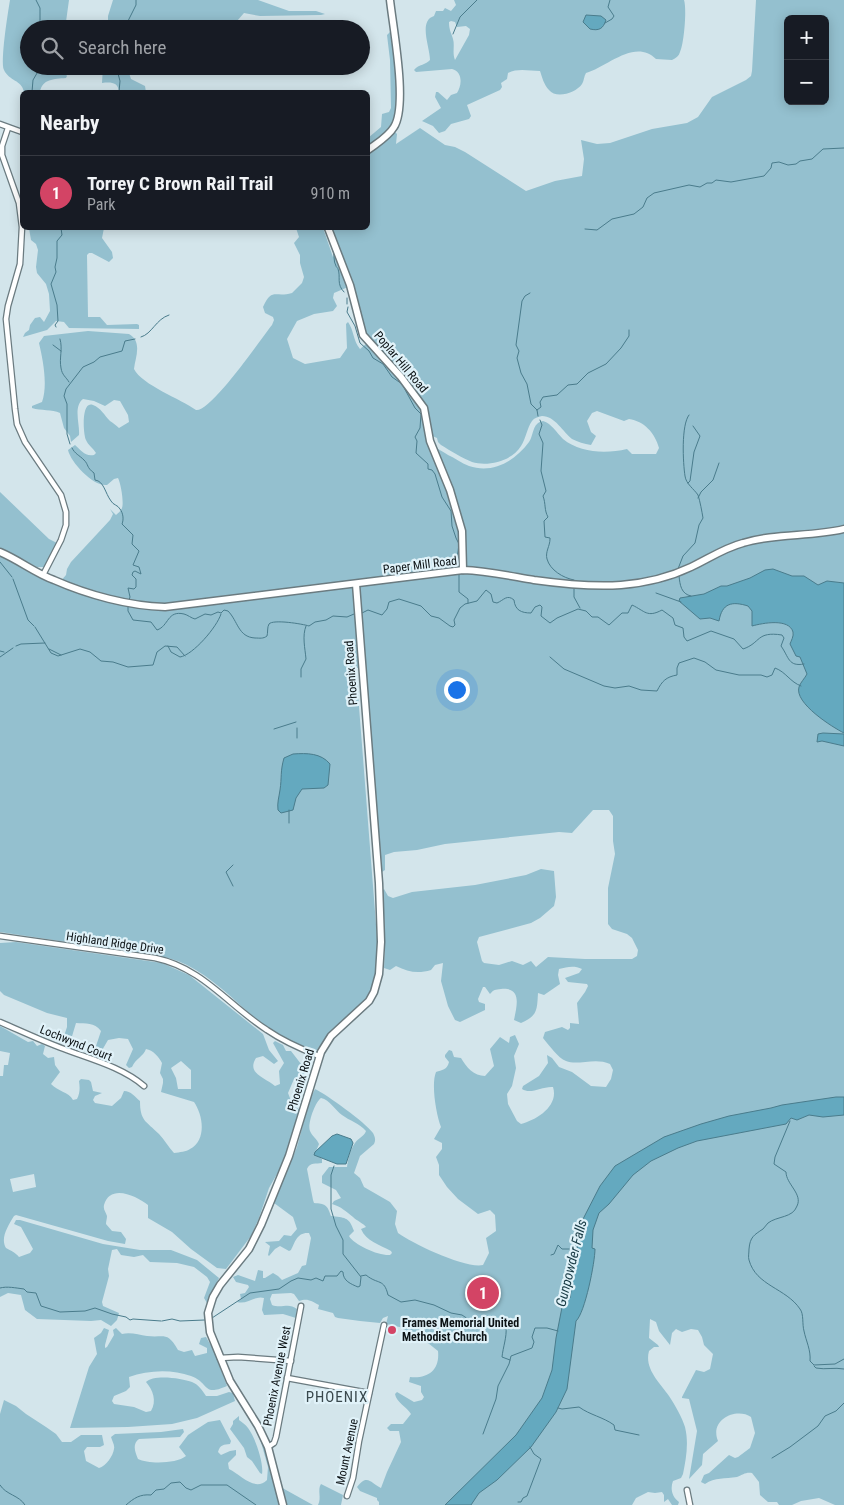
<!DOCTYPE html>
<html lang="en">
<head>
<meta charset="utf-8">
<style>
	:root { --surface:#171b24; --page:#20242c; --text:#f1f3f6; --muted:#9ea1a6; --line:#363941; --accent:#d34465 }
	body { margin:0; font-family:"Roboto Condensed",sans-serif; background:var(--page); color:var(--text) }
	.controls { position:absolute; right:15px; top:15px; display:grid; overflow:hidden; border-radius:8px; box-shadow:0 2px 12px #0003 }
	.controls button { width:45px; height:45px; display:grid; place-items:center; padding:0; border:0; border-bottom:1px solid var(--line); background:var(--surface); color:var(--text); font:25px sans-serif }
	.you { position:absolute; left:456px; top:689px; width:18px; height:18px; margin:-12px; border:4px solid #fff; border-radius:50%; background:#1a73e8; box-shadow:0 0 0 8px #1a73e833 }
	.badge { display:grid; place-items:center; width:32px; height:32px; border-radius:50%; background:var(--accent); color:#fff; font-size:16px; font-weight:700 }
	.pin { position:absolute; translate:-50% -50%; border:2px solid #fff; box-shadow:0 1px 5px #0006 }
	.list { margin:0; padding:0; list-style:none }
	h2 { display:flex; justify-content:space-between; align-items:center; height:65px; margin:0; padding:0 20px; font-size:21px }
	h2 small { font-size:16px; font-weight:400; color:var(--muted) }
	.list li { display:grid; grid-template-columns:32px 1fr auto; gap:15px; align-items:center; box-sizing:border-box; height:75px; padding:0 20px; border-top:1px solid var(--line) }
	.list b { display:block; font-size:19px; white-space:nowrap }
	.list p { margin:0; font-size:16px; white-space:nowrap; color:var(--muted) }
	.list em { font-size:16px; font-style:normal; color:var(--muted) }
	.icon { flex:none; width:28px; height:28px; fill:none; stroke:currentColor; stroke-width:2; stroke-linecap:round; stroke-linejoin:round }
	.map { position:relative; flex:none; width:844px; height:1505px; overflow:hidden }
	.search { position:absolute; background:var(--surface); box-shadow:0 2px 12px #0003; left:20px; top:20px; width:350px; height:55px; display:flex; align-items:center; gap:12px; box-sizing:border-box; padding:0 18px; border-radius:28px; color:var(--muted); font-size:19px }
	.panel { position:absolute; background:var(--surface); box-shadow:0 2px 12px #0003; left:20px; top:90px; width:350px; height:140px; border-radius:8px }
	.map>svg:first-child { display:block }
	.green { fill:#94c0cf; fill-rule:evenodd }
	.water { fill:#64a9bf; stroke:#4a7c8c }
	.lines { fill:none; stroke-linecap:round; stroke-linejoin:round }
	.stream { stroke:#4a7c8c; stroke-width:1 }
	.street-casing { stroke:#6b7b80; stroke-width:7 }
	.secondary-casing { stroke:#6b7b80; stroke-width:9 }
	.street { stroke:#fff; stroke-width:4.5 }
	.secondary { stroke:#fff; stroke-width:6 }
	.poi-dot { fill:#d34465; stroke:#e0f2f9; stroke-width:2 }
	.labels { text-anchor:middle; stroke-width:4.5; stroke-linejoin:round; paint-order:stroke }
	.street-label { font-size:12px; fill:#0c1215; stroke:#e0f2f9 }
	.poi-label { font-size:12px; font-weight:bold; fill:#0c1215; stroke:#e0f2f9; text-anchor:start }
	.water-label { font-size:14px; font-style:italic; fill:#173943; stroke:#e0f2f9 }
	.quarter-label { font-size:15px; letter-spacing:1px; fill:#39484d; stroke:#e0f2f9 }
</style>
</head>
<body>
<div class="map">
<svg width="844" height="1505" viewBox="0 0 844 1505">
	<rect width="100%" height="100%" fill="#d3e5eb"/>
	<g class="green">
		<path d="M10,0H69L65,29H29V66H60L67,76L66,78C54,79 42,79 40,92H24C22,80 9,81 4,70C0,62 8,12 10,0Z"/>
		<path d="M113,0H258L289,11H316L325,14L321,15L260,16L244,13L237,21L235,29H108V16Z"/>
		<path d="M454,0H684C687,9 684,44 680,52C679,56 676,58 672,60L656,59C635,38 607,67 586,73C584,76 584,81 582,84C576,93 556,99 549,90C544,85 542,77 540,71C529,71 518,68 508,73L507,79L501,83L502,87L500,90L467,105L471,116L469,119L451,124L445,131L439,133L433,126L422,121L441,108L435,97L436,92H438L447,100L451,95L457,93C462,85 463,72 452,69L416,72L414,70C419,64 426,65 430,60C430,47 418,21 434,16L436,11H443L445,8L451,11L456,5ZM451,21L455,22L457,27L466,26L470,29L469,35L455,60C452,53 455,46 453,39C451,32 449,30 449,22Z"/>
		<path d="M756,0H844V1505H835L819,1498L801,1501L792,1505H779L777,1502H768L760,1495L759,1482L752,1473C745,1472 743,1475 737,1477C725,1479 715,1477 705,1484L701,1482L704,1475L709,1473L729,1455L735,1458L738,1457L750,1448L755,1433L751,1417C737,1407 709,1419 718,1441L703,1454L702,1465L689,1479L697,1431L689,1399L682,1398V1397L696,1370L704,1372L710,1369L713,1354L704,1345L702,1337L698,1330L691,1329L682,1332L676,1329L672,1333L670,1345L659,1331L656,1322L650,1319L649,1338L658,1345L659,1347H654L649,1351C644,1369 660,1383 669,1396C675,1405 682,1417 685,1427C689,1443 686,1459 683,1474L681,1478L673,1481C670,1489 672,1497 679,1502L678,1505H672L668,1499L664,1502V1495L662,1492L655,1493L648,1492L636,1498L632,1505H379V1502L377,1500V1498L360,1491L357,1487C368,1473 371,1484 381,1488L387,1472L401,1442L399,1431H390L387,1428L391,1424H403L411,1414C407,1407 396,1402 395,1394L397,1392L414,1402L422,1400L424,1397L421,1392V1386L409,1382L410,1377C428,1379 440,1370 438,1351L428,1343L402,1335L404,1328L386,1324L388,1316L383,1318L380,1323L360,1321L338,1318L335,1317L333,1313L318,1309L319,1305C311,1301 308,1298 299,1301L294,1294L291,1293L272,1294L270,1299L272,1305C282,1309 288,1302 297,1309L296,1318L283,1314L264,1315L262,1310L264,1298C255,1295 247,1305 237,1302L241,1299L240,1294L245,1293L249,1287L248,1285L236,1282L233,1277L238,1275L255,1281L258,1270L263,1271V1278H265L273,1273L278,1276L282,1280L298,1273L302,1266L306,1265L311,1238L309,1233C297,1232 295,1242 291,1250L289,1251L280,1246L275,1249L269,1256L268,1255L270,1246L265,1242L279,1241L284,1235L291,1236L297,1229L293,1217L274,1203L297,1147L310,1099L315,1089C326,1094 366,1123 373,1133C375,1137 376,1140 374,1144L360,1156L354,1173L360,1178L364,1187L390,1202L397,1211L395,1224L398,1233C413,1244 466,1269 483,1265L489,1253L486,1238L496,1231L495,1215L490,1210L478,1214L458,1199L447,1187L439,1175V1165L436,1157L442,1149V1143L434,1139L441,1127C436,1114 431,1084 436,1072C442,1070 447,1070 449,1062L445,1057V1055L449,1050L452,1051L454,1057L461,1058C466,1067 474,1076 485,1076L494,1066L490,1049L500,1037L509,1043L510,1037L515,1035L519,1044L514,1056L516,1068L512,1086L507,1094L508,1104L517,1121L521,1124C537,1120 559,1106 553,1087C542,1086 531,1095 522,1089L523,1086L539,1076L548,1063L547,1055L552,1058L559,1067L572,1072L591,1086L606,1087L611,1079L613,1070L610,1064C595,1057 578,1066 566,1061C558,1058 549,1045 543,1038L545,1032L562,1027L568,1030L570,1028V1023L579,1024L577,1003L585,992L588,986L587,984L568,982L565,978L579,973L582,969C574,965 567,967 559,969L558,975L560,984L544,995L538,993C537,1009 538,1016 521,1023L514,1020C517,1005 522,987 501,989C495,990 494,989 490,994L485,987H483L478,999L479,1002L485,1004V1010L460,1022L455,1020L448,1006L441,981L443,963L435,965L431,970C418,974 408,972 396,966L390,970L384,968L385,945L383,890L384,889L388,896L393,898L412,892L475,885L526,875L541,869L554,871L556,897L554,906L540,918L531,923L479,937L477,942L482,961L484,963L499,965L512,961L523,965L531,961L536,967L548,957L585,959H632L637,956L638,950L632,938L627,934L612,929L608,924V888L615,854L613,841V816L609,810H593L572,833L559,832L445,844L417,850L394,852L385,855V870L382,872L365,667L356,668L378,950L375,982L371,996L329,1034L316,1051C264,1041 233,988 187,965C165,954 138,953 113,949C75,943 38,938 0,932V556L44,580L66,588L59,583L66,575L67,569L71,562L110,520L113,514L110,509L116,515C118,513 121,511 122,508C124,503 121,484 118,478L114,479L107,485C94,487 71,463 68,450L75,445C81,450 85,457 94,455L96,453C93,448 88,445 86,440C83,434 81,400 93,405C101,408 104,415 110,421C113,423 116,425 119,428L129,422L128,415L120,401L114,400L105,406L94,401L83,399C73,407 80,424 79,435L71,442L70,436L64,428L60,413C52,409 41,411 32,408V406L42,402C48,385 43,360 39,343L44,336L88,331L129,334C143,342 135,358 134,369C142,385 181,399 196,410C211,412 260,340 272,325L274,320L273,317L265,313L263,307C272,287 275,298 292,293L302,283L304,277L300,263V255L294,243L299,237L296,228H323L333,257L339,250L331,228H368V154L395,132L397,134L396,144L420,128L445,145L455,147L465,152L526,191L555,181L582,176L584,159L581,140L597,144L610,143L652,129L687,123L698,117L712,97L746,80L751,76L752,71ZM788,19H825V101H788ZM348,287C353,308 355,327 366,344L360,349C353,341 354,330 348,322L346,324L347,348L340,358L305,364L293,358L287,339L297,321L314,314L333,311L337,306L333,298L334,293ZM597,411L624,421L629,419C644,421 655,433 659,448L656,454H632L627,449C606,454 580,453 563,439C556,432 552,424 543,421C532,423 534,435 529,442C515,461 493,474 469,466C461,463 455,458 448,455C442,451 437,449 432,444L430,435L437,438L438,442L441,445C451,451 462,458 472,462C488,467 512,461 521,446C526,438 527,428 532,421C534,418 538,417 542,416C555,416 563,432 572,439C578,442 584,444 591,445L596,436L591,432L587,421L592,413ZM321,1098C330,1100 335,1110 342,1115C350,1121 359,1123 366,1131C364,1137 359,1137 355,1143C350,1150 348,1159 347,1167H329L322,1176V1183L336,1190L341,1198L334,1201L332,1204C342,1207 345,1211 353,1217C357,1221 363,1223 366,1227L361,1229C366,1241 380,1245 391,1251L392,1253L390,1255C379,1256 354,1245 349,1236L354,1231C349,1216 344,1218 331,1216C327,1204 325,1204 314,1203L313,1200L307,1169C310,1162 316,1164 322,1163V1159L315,1154L319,1144C317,1139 312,1136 310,1131C307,1125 315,1102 321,1098Z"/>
		<path d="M390,32C394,56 403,109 389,129C384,136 375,141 368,146V138L381,127L382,114L389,112L391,108L390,60L387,35Z"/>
		<path d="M103,66H133L129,73L131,79L145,86L146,92H119C118,82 111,82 102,83Z"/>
		<path d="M29,228H104L102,238L112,252L113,258L109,262L92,253H89L87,255L88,317H100L107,325L137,324L139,325V329L69,328L64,322L56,321L47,330L23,337L25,333L29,330L30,325L35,318L40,317L44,322L50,311L49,294L46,284L37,273L36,267L38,250L36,244L31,240Z"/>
		<path d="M0,492L49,539L57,543L44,567H37L0,549Z"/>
		<path d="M16,942L162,963L189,975L263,1034L269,1050L278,1061L274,1064L263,1056L256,1058C246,1074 266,1078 275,1086L280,1084L279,1071L284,1063L273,1043L275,1041L283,1045L286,1051H291L301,1064L307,1066L309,1069L308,1072L294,1079L288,1093L293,1106L299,1109L300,1112L281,1167L269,1188L259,1218L251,1236L226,1269L217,1268L191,1249L172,1232L148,1218V1205C137,1196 110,1183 104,1205C103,1210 106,1212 107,1216C107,1219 106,1221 106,1224L112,1231L121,1232L126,1239L125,1244L108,1241L16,1215L14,1216C8,1226 0,1238 6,1248C11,1251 15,1252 19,1257L30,1253L33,1249L21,1227L14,1224L16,1220H20L103,1244L140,1250H171L197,1260L219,1278L207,1303L204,1298L210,1282L207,1277L194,1267L177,1263L150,1262L143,1255L134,1257L121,1255L117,1249L112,1250L108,1269L109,1276L102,1302L103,1306L119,1313L117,1320L111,1326L101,1320L91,1321L37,1319L25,1310L21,1295L8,1293L0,1297V1076H3L4,1065H8L10,1053L0,1051V1026L28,1042L33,1041L37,1046L42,1044L45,1046L43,1054L48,1058L54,1057L55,1065L60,1072L51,1084C57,1091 69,1092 73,1100L77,1099C80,1093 80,1088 79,1081L81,1079L89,1080L91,1082L93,1091L102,1093L95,1096L93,1100L95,1103L112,1106L121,1098L124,1091C131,1091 135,1097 140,1101C140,1121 146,1121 159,1134C165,1140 168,1147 174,1153C180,1152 186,1152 190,1149C207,1140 203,1115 194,1102L161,1092L163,1083V1079L160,1073L162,1063C159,1057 153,1050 146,1049C143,1057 136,1058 132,1067L129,1068L126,1065L133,1049L128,1039L119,1038L108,1040L101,1052L98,1053L95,1049L101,1031C94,1022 86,1024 76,1023L70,1043L67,1045L62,1042L67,1027V1018L47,1013L4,995L0,991V943ZM181,1061L191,1070V1089H178L176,1078L171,1068ZM34,1174L36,1187L13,1192L10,1179Z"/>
		<path d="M104,1328L109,1330L105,1345V1348L107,1347L114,1335L113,1330L116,1328L122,1334C131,1332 139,1335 147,1336C165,1338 167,1331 178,1350L184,1352L192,1350L195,1356L207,1353V1348L199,1344L201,1338L206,1337L213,1349L227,1386C202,1397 210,1383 191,1376C172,1369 148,1370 129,1377L130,1387L126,1391L114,1396L112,1401L114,1404L134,1407L146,1412L151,1411C157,1401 153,1390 146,1382C153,1374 182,1378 192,1382C199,1385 202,1390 206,1396H217L229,1392L233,1393L235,1401L197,1418L172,1424L128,1427L70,1428L89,1367L97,1354L94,1338L101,1333Z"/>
		<path d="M4,1400L16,1406L26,1414L46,1427L56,1434L62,1442H71L81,1435H102L104,1445L100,1447H87L84,1451L86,1461L99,1468C106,1466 113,1456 114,1449C115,1445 112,1441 111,1437L115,1434L161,1432L183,1429L184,1432L180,1437L139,1439C132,1444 135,1452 138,1459C148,1464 176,1464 186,1456L179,1447L188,1435L194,1431L208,1422L220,1420L231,1441L230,1444C224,1445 220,1444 218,1452L221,1455L230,1451L236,1450V1455L228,1463L229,1469C241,1475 255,1492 267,1480L268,1467L259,1435L264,1444L277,1485L313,1505H0V1414Z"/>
		<path d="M239,1416V1420C242,1422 246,1425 248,1428C255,1437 264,1463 262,1474L260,1473L252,1461L247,1457L244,1448L230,1429L233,1424V1421Z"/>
		<path d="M321,1484L343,1495L341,1505H318C322,1498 317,1490 321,1484Z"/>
	</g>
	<g class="water">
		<path d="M586,15L601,16L606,20C603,29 599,31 590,29L583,22Z"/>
		<path d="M773,569L792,576H804L818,585L827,581L844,583V733C832,727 794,703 799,687C800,683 805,678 807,674L800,657L796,656L790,644C791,641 794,636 793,632C789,618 763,623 752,626V611L748,606C732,601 722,603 719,621L710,618L700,619L679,601L680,598L704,594L721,586H727L750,578L765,570Z"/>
		<path d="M823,733L844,734V746L822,741L817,742L818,734Z"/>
		<path d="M293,754C307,753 321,753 330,764L328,785L324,788L302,789L296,798L293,810L281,813L278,810C277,803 279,797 280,790C282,777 280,772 284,758Z"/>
		<path d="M836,1097H844V1115L823,1117L809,1115L797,1120L791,1118L786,1124L697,1141L678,1148L651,1161L633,1175L609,1204L599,1213L593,1230L592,1248L595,1249C595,1262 585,1313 576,1321L567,1389L556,1412L531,1447L497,1480L479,1493L471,1505H445L516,1435L542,1398L552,1370L556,1338L565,1292L567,1293V1301L570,1298L581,1223L600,1186L615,1166L664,1137L701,1124L729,1116L771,1108L782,1105Z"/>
		<path d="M337,1134L351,1139L353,1143L346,1164H337L314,1155L315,1152L332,1136Z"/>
	</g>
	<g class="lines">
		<g class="stream">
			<path d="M36,0L40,8V29"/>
			<path d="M605,23L612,19L614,16L608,7L610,0"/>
			<path d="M128,29L127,23L136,5V0"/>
			<path d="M453,34L460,17L477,0"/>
			<path d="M116,66L120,81L119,92"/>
			<path d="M32,92L33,80L40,68V66"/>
			<path d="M324,228L332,246"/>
			<path d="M585,229L597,230L612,219L634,214L643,207L647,198L654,193L689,185L700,187L707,183H712L716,180L731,182L764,176L771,168L772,163L779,162L788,165L796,164L800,161L812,159L823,149L844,148"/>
			<path d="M333,250C335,255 333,261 336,266C336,267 338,268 338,269C341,277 336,284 344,292"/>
			<path d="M530,293L525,296L522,301L516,345L519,351L517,358L521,373L527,384L531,404L537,410L538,416"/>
			<path d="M347,298V304"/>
			<path d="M348,307L347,312L355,326L360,343L369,351L373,358L383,364L392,377L402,384L415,408L421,414L420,428L415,437L417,441L416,453L428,464V469L432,470L435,474L442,497L451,511L452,526L456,538L459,544L457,559L458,567"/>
			<path d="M56,327L55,325L58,321L57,305L51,284L56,272L55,267L57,258V241L62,235L61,228"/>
			<path d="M141,337C152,334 156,319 169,315"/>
			<path d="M60,339C63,349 59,358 61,368C62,375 66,377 69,382"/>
			<path d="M53,345L61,351"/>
			<path d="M537,410L541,407L540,402L543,397L557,395L568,385L577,384L588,373L606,364L621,348L629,336V330"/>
			<path d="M540,420L542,425L539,434L543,443L541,471L546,491L543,496C546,504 544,510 548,517L544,521L545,537L550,538V539C550,546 545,552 547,559C550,570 563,578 574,580"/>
			<path d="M70,444L67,434V404L64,396L66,389L83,367L94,362L100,357L122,351L125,341L135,339"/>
			<path d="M72,448C75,454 79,455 84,460C89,465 86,467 94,473L95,480C104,481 105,493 111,501C113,505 118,505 120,509C123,513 124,519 122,524L133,535L132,544L139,551L133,565L139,567L141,574L135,571L133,572L132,575L136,579V587L134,589L128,588L130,597L129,600"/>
			<path d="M688,483L690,481L694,452L700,436L693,426"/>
			<path d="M698,498L701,492L713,480L719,463"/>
			<path d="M0,562L12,577"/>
			<path d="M678,569L683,556L695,543L699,525L703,518C702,512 700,501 698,495C694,489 686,484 685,476C683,463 681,425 689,415"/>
			<path d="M459,575V592L468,599V603"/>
			<path d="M679,576C680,585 681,594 691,596"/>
			<path d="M13,579L28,620L34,626"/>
			<path d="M574,589V597L580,608"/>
			<path d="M656,593L681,602"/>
			<path d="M128,605V611L133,620L151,622L157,630C169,626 167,610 184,614C188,615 191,618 195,619L205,614L211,615L218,612L221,613L224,610L228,611C238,621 238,637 255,638C260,638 263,639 267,636C268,633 267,627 269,624C273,619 303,624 309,626L315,622L326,620L333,616L347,617L354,614"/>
			<path d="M362,613L368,610L382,615L387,609L389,602L399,599L421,606L431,616L439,618L450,626L453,627L455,625L454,620L460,608L465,604L477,601L486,590L491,594L493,602L497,603C504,600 507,594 514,600C515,610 521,613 531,613L535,607L540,605L542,607L541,616L550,623L557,618L578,609L586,611L592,617H598L609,625L622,613H628L632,605C645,611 647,618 662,610L673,618L675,625L683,628L684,637L687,641L711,631L734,639L743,649C761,643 756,631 782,635L784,638L781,646C789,657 788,667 804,664"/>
			<path d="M35,627L51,653L58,656L80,649L90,652L101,661L113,662L128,667L153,665L157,652L165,646L177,647L185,656"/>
			<path d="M16,646L21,644L45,643"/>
			<path d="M168,646L171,652L180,657C193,655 217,627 221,614"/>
			<path d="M49,649L61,655"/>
			<path d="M0,651L4,652"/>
			<path d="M0,657L13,648"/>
			<path d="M550,657L564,669L604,686L615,688L629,686L641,690L657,691C662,681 666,677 677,675V668L679,663L694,658L705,662L716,670L739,675H761L767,677L772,675L775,668C786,672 790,682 801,686"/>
			<path d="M301,677V669L306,659C305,648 302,636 306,626"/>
			<path d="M297,728V738"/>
			<path d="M274,729L296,722"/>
			<path d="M289,810V823"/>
			<path d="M233,865L226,872L233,886"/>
			<path d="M790,1121L775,1157L774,1164L786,1172C786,1184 803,1194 797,1206C793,1218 777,1216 768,1223C766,1225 765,1227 763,1229C754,1235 750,1237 749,1249C749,1253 748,1257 749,1260C756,1286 786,1288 800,1309C804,1314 802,1324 804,1331C806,1341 811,1350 810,1361L814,1365L835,1364L844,1359"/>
			<path d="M551,1255L554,1254L558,1245L562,1249H572L576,1245"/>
			<path d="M361,1276L366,1275C378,1285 384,1278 388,1295L401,1302L415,1300L434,1305L451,1313L462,1315L477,1325"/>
			<path d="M0,1288C7,1286 16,1288 24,1289L27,1292L36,1293L41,1306L60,1312L85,1311L95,1308L112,1314L126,1317L130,1320L133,1319L161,1321"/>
			<path d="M212,1318L250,1293L279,1289L291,1281L298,1278L311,1280L316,1278L323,1281L325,1276H337L341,1271L343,1272C343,1281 351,1284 358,1287L360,1286L361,1277L343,1254V1240L336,1226L331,1209V1175L334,1166"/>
			<path d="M162,1321L172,1319L180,1321L205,1320"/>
			<path d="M488,1326L492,1325L496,1318L500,1325L506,1327C507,1337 503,1347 502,1357L510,1360"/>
			<path d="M814,1366L816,1368C826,1370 834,1367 844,1369"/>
			<path d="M558,1408L562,1409L579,1407C590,1415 603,1417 614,1425L615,1430L639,1435"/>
			<path d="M483,1434L496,1399L498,1386L509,1364L511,1356L532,1348L534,1342L532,1337L535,1328H547L558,1331"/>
			<path d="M772,1458L790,1447L818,1426L825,1416L836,1411L844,1403"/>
			<path d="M0,1485C6,1495 19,1495 25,1505"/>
			<path d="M518,1502H521L523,1498L527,1496L541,1459L534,1454L530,1447"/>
			<path d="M126,1505C134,1498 140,1494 151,1495L156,1490L164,1489L171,1483L180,1482L186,1488L191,1490L201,1485H227L256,1505"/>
		</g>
		<g class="street-casing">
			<g id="street">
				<path d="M0,124L22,132"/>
				<path d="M8,128L2,146V155L19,203L22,227L20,264L8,306L6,319L15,409L17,424L25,442L61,495L66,512V525L61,540L43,575"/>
				<path d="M0,936L155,958C203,968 228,1005 267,1030C283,1041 301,1049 319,1056"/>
				<path d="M0,1022C21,1031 42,1041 64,1049C90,1059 122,1067 144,1086"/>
				<path d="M220,1358L238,1357L291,1361"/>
				<path d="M287,1378L369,1393"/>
				<path d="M268,1447L274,1443L276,1437L301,1306"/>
				<path d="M687,1490L690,1505"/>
				<path d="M347,1496L353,1478L359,1441L384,1325"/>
			</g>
		</g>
		<g class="secondary-casing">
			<g id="secondary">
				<path d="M368,150C377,143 388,137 394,127C408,105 393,28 390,0"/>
				<path d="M328,228L350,285L363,335L401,377L424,408L430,441L450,490L462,531L463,570"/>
				<path d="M0,552C19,560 35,573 54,580C88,595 129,606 165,607L463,570C488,571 510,576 534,580C563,584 593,587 621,585C645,583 670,577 691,567C708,559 724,548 743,543C775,533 811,537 844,529"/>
				<path d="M283,1505L268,1447L258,1426L230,1381L210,1332L208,1313L213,1297L220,1285L249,1249L261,1225L289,1156L321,1052L331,1036L369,1001L374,992L379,974L381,942L379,883L356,584"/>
			</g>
		</g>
		<use href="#street" class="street"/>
		<use href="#secondary" class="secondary"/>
	</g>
	<circle class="poi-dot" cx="392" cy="1330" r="5"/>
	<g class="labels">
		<g class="street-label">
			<text transform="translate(401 362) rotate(50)" y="4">Poplar Hill Road</text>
			<text transform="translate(420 565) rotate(-7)" y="4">Paper Mill Road</text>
			<text transform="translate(351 673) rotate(-94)" y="4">Phoenix Road</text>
			<text transform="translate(115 943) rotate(8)" y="4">Highland Ridge Drive</text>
			<text transform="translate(76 1043) rotate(22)" y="4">Lochwynd Court</text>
			<text transform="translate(301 1080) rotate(-73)" y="4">Phoenix Road</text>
			<text transform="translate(277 1376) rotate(-79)" y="4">Phoenix Avenue West</text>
			<text transform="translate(347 1452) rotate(-78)" y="4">Mount Avenue</text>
		</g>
		<g class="poi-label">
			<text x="402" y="1327">Frames Memorial United<tspan x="402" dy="14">Methodist Church</tspan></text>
		</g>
		<g class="water-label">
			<text transform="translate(571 1263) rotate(-76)" y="5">Gunpowder Falls</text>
		</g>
		<g class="quarter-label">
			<text x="337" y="1402">PHOENIX</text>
		</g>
	</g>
</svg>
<div class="controls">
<button>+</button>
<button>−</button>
</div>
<div class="you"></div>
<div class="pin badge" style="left:483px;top:1293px">1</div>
<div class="search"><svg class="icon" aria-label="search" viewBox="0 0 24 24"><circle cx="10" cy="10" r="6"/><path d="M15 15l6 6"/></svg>Search here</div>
<section class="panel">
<h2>Nearby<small></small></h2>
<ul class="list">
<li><span class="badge">1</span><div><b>Torrey C Brown Rail Trail</b><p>Park</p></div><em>910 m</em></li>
</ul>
</section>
</div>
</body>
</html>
